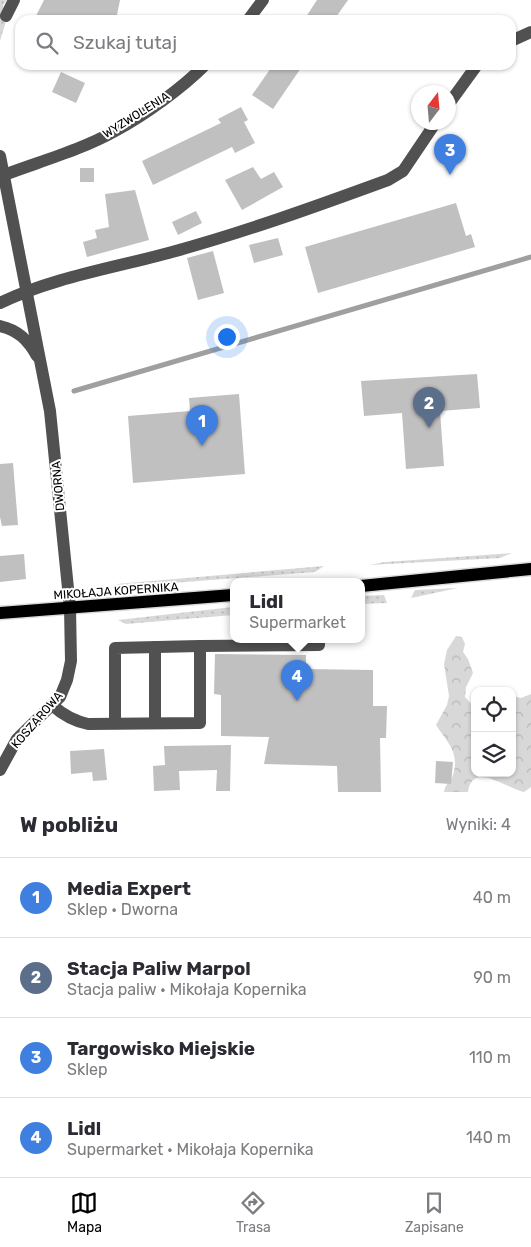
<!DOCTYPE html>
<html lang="pl">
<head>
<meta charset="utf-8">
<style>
	:root { --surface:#fff; --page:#f2f2f3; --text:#2b2b33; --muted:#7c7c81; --line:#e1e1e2; --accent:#000 }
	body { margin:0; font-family:Rubik,sans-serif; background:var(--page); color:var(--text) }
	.controls { position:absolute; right:15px; bottom:15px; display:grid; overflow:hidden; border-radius:10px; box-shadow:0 1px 4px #0004 }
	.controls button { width:45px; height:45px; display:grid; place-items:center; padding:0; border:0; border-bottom:1px solid var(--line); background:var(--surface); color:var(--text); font:25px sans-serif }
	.compass { position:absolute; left:411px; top:85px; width:45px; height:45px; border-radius:50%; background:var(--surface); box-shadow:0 1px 4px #0004; rotate:16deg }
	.you { position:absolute; left:226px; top:336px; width:18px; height:18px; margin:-12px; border:4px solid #fff; border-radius:50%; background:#1a73e8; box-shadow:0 0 0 8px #1a73e833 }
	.badge { display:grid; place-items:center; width:32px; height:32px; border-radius:50%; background:var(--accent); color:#fff; font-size:16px; font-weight:700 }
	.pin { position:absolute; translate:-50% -41px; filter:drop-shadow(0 1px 2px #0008) }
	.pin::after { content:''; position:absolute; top:26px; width:18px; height:15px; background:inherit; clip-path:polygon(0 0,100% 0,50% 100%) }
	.popup { position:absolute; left:230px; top:578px; width:135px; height:65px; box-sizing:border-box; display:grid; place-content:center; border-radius:10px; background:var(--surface); filter:drop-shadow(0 1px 4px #0005); font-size:16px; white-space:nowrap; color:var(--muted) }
	.popup b { font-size:19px; color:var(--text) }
	.popup::after { content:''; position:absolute; left:50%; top:100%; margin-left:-10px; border:10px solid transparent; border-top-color:var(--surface) }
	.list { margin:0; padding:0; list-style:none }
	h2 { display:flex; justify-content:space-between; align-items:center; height:65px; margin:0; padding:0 20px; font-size:21px }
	h2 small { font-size:16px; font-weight:400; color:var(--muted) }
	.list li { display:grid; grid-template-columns:32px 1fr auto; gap:15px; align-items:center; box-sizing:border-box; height:80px; padding:0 20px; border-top:1px solid var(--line) }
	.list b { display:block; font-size:19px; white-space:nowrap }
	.list p { margin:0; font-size:16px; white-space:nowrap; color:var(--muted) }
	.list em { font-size:16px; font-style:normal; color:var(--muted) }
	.icon { flex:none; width:28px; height:28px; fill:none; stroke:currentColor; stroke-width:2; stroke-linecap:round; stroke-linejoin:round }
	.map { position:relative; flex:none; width:531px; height:792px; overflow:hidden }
	.search { position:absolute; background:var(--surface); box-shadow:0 1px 4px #0004; left:15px; right:15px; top:15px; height:55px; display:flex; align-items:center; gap:12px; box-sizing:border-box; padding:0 18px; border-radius:15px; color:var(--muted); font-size:19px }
	.sheet { height:385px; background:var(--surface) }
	nav { display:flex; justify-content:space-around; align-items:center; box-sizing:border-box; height:70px; border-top:1px solid var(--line); background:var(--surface); font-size:14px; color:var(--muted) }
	nav a { display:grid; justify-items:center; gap:2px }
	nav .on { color:var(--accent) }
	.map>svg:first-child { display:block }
	.grass { fill:url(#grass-dots) }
	.forest { fill:url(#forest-crowns) }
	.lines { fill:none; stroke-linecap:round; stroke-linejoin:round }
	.stream { stroke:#9f9f9f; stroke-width:5 }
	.building { fill:#c0c0c0 }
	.major-casing { stroke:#dbdbdb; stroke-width:15 }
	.minor { stroke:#515151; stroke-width:12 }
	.major { stroke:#000; stroke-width:12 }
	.labels { text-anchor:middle; stroke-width:4; stroke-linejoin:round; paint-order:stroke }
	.street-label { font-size:12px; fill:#000; stroke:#fff }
</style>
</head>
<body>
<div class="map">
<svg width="531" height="792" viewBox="0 0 531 792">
	<defs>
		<pattern id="grass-dots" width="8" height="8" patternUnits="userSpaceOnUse" patternTransform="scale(1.25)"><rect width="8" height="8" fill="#d8d8d8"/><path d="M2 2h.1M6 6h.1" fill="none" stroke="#b8b8b8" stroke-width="1.8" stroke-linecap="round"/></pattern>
		<pattern id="forest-crowns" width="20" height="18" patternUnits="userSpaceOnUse" patternTransform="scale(1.25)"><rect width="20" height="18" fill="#d8d8d8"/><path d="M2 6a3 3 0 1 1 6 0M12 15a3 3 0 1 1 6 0" fill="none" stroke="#b8b8b8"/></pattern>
	</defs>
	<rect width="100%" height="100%" fill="#fff"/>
	<g class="grass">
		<path d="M0,0H7L3,5L6,21L0,41Z"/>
		<path d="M512,553L500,558L369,565L385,562Z"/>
		<path d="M324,566L315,572L121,587L117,584Z"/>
		<path d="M458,588L411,598L415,590Z"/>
		<path d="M384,595L387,603L361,604V596Z"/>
		<path d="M233,607V615L126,624L118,620Z"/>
	</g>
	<path class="forest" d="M456,636L462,637L465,644L463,652L468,659L473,673L466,687L465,697L475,708V773H512V696L521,698L531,694V787L524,792C506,788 472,761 468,792H444C445,784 451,781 453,775C460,752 447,742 436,725L447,705L449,696L444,664L447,650Z"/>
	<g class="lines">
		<path class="stream" d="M74,391L531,257"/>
	</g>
	<g class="building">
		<path d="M44,0H120L116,20H34Z"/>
		<path d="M317,0H348L334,20H304Z"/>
		<path d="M273,65H303L273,109L252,95Z"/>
		<path d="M61,72L85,83L76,103L52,92Z"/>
		<path d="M241,107L248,120L244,122L255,143L235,153L232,147L153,185L142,161L221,123L218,119Z"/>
		<path d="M253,167L261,179L274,172L283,187L242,210L225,180Z"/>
		<rect x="80" y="168" width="14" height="14"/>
		<path d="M135,190L149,240L87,257L83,242L97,238L95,230L109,227L105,194Z"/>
		<path d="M456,203L466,236L471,234L475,247L318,293L305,247Z"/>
		<path d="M196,211L202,223L178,235L172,222Z"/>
		<path d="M278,238L283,255L254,263L249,245Z"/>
		<path d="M213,251L224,293L198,300L187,258Z"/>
		<path d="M477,374L480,408L440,411L444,466L406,469L402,413L364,416L361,381Z"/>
		<path d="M239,394L245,474L133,483L128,416L190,411L189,398Z"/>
		<path d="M13,463L18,525L2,526L0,517V464Z"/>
		<path d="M24,554L26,579L0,582V556Z"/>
		<path d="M215,654L306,655V669L373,670V706H387L386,738H380L381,792H338L337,766L264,764L269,737L221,736V695L214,694Z"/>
		<path d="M231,745L230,791H216L217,770L179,771L180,790L154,791L153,766L165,765L164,746Z"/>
		<path d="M104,749L107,780L93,781L92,772L71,774L70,751Z"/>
		<path d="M436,761L453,762L451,784L435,783Z"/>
	</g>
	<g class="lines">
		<g class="major-casing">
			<g id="major">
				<path d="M361,586L531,569"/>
				<path d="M0,613L233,595"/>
			</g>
		</g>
		<g class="minor">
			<path d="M6,16L14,0"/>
			<path d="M248,20L263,0"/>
			<path d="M511,41L531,32"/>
			<path d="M448,105L477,65"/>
			<path d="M0,156L50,411L70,608L71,661L67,680L60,697L17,739L0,770"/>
			<path d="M4,175C41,161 81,150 115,131C145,115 182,88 205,65"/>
			<path d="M0,303C54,277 114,268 172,252C245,232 317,206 388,180L403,171L436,122"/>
			<path d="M0,326C18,330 28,340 37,356"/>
			<path d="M155,647V723"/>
			<path d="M52,705C63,715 74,721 88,724L200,723V646L319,645V640"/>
			<path d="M115,723V648L200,646"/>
		</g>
		<use href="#major" class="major"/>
	</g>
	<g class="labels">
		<g class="street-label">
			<text transform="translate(136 115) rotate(-32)" y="4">WYZWOLENIA</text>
			<text transform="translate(58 486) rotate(-95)" y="4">DWORNA</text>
			<text transform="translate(116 591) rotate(-4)" y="4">MIKOŁAJA KOPERNIKA</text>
			<text transform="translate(37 720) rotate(-49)" y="4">KOSZAROWA</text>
		</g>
	</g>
</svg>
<div class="controls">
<button><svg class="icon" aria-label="locate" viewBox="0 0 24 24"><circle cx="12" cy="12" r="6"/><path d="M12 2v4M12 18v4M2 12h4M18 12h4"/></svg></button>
<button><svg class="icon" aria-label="layers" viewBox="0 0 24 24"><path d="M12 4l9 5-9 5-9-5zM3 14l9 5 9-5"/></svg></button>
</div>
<svg class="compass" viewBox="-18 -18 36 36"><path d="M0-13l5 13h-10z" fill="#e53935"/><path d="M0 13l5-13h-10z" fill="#7c7c81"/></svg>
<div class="you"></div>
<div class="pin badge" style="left:202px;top:446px;background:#3f7fe0">1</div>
<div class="pin badge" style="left:429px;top:428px;background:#5c6f8a">2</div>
<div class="pin badge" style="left:450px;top:175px;background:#3f7fe0">3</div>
<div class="pin badge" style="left:297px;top:701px;background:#3f7fe0">4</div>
<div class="popup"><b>Lidl</b>Supermarket</div>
<div class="search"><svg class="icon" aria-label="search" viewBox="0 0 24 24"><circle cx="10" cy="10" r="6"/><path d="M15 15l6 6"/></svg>Szukaj tutaj</div>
</div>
<section class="sheet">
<h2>W pobliżu<small>Wyniki: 4</small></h2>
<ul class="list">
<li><span class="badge" style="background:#3f7fe0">1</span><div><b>Media Expert</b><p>Sklep · Dworna</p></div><em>40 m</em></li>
<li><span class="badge" style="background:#5c6f8a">2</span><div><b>Stacja Paliw Marpol</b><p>Stacja paliw · Mikołaja Kopernika</p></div><em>90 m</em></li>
<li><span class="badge" style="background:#3f7fe0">3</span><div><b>Targowisko Miejskie</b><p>Sklep</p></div><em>110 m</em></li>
<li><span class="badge" style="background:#3f7fe0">4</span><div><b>Lidl</b><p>Supermarket · Mikołaja Kopernika</p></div><em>140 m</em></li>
</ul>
</section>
<nav>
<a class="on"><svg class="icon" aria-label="map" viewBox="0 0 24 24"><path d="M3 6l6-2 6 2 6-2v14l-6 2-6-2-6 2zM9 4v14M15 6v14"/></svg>Mapa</a>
<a><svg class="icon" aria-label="directions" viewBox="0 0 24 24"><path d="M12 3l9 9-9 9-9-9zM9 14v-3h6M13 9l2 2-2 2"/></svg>Trasa</a>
<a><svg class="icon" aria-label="saved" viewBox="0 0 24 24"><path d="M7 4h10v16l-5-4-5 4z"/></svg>Zapisane</a>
</nav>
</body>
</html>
